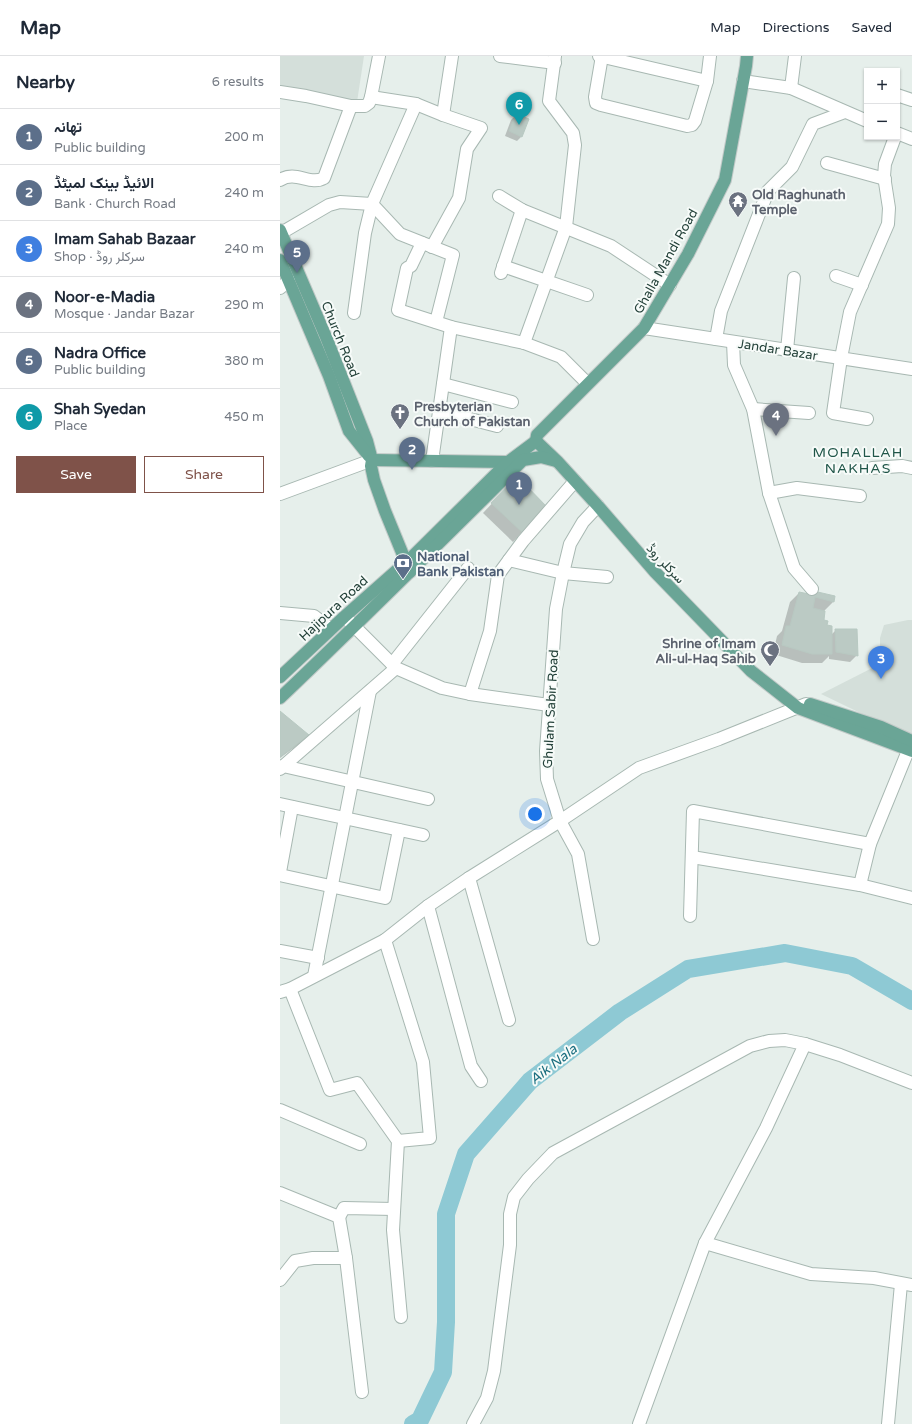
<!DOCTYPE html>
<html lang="en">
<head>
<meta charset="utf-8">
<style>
	:root { --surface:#fff; --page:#f6f6f7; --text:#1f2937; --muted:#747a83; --line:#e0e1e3; --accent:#7f5249 }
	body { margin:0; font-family:"Varela Round",Vazirmatn,sans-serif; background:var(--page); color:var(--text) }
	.controls { position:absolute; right:12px; top:12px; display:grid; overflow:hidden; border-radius:0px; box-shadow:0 1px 3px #0004 }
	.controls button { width:36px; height:36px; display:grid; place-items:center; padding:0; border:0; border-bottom:1px solid var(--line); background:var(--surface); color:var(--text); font:20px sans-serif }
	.you { position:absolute; left:255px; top:758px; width:14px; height:14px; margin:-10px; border:3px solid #fff; border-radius:50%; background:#1a73e8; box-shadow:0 0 0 6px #1a73e833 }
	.badge { display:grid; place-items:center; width:26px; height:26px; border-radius:50%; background:var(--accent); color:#fff; font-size:13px; font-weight:700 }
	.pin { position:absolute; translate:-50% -33px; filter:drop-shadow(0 1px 2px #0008) }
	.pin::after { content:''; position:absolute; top:21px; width:14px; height:12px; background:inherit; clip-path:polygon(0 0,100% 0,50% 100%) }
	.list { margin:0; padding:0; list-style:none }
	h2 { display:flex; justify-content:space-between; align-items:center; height:52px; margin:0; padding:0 16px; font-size:17px }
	h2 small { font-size:13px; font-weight:400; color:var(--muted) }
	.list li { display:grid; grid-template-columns:26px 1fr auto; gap:12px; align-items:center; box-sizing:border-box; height:56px; padding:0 16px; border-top:1px solid var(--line) }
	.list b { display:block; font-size:15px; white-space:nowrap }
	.list p { margin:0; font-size:13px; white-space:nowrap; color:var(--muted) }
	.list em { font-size:13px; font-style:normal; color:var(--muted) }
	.actions { display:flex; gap:8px; padding:12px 16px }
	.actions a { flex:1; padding:9px 0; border:1px solid var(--accent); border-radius:0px; text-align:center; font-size:14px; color:var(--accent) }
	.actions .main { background:var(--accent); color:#fff }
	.map { position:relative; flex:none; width:632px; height:1368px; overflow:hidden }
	header { display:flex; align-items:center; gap:24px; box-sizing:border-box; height:56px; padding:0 20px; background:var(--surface); border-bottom:1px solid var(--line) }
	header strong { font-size:19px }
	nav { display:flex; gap:22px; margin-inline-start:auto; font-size:14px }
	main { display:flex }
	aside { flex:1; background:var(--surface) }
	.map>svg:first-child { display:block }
	.built { fill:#d4dfda }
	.shadow { fill:#0003 }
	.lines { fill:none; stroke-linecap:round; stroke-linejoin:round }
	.river { stroke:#8ec9d4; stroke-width:18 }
	.building { fill:#bbcac4; stroke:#b8c9c2 }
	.minor-casing { stroke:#a8b8b2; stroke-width:14 }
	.major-casing { stroke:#c2cac8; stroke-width:14 }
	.minor { stroke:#fff; stroke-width:12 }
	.major { stroke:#6aa596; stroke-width:12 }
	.labels { text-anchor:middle; stroke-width:4; stroke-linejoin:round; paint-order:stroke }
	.worship-label { font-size:13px; font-weight:bold; fill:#5b616d; stroke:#f7fbf9; text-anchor:start }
	.street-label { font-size:13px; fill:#24423a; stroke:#f7fbf9 }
	.service-label { font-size:13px; font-weight:bold; fill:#4e5e75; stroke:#f7fbf9; text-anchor:start }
	.neighbourhood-label { font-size:14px; letter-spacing:1px; fill:#1f5548; stroke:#f7fbf9 }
	.water-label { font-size:14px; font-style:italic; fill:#1c6f80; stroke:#f7fbf9 }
</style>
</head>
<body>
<header>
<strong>Map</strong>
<nav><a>Map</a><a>Directions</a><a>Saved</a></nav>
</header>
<main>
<aside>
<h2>Nearby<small>6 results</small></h2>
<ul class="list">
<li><span class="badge" style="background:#5c6f8a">1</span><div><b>تھانہ</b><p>Public building</p></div><em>200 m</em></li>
<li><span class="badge" style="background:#5c6f8a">2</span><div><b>الائیڈ بینک لمیٹڈ</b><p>Bank · Church Road</p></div><em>240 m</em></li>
<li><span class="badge" style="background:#3f7fe0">3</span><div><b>Imam Sahab Bazaar</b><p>Shop · سرکلر روڈ</p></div><em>240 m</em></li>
<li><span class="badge" style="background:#6b7280">4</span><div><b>Noor-e-Madia</b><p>Mosque · Jandar Bazar</p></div><em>290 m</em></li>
<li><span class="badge" style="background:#5c6f8a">5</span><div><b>Nadra Office</b><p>Public building</p></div><em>380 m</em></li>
<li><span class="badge" style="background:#0f9aa8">6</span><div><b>Shah Syedan</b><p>Place</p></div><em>450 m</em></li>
</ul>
<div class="actions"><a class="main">Save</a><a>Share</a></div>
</aside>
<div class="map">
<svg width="632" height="1368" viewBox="0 0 632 1368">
	<rect width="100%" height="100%" fill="#e6efeb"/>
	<g class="built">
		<path d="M0,0H84L77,46L0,32Z"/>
		<path d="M628,564H632V682L541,638L600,608V582L604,569Z"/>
	</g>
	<g class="shadow">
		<path d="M236,59L241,81L237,85L225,80L231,64Z"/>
		<path d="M237,421L265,451L233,486L203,457Z"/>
		<path d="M530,535L554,541L553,546L544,555L543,565L551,579L556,574L577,599L570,606L549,603V600L542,607H522L493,598L497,580L502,575L510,546L519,537L526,538Z"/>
		<path d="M0,656L28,679L19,688L0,702Z"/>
	</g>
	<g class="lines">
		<path class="river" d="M133,1368L140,1364L163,1316L166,1266V1158L186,1098L250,1025L340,956L408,913L505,897L572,910L632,945"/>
	</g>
	<g class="building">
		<path d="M236,58L249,63L242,81L229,75Z"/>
		<path d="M237,420L267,451L243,477L211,447Z"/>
		<path d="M529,534L555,540L554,546L535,541L533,552L545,555L544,564L548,565L547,569L552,570V598H532L502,589L506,570H510L519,536L529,538Z"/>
		<path d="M555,573H577L578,600L556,596Z"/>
		<path d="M0,655L29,679L0,701Z"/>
	</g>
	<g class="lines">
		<g class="minor-casing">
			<g id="minor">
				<path d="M220,0L275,7"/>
				<path d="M319,0L427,25"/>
				<path d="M322,0L315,41L316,47L321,49L407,70L412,69L415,65L427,25L430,0"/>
				<path d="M463,25L511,32L587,65"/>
				<path d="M511,32L515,0"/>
				<path d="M0,36L26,40L71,50H85L89,47L91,41L99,0"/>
				<path d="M617,39L632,44"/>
				<path d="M91,41L136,48L163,59L201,72L187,93L179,142L152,191"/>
				<path d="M163,59L172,0"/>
				<path d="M617,77L632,83"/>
				<path d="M547,107L605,123"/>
				<path d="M0,124C16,114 30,130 44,122L71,50"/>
				<path d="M219,140L242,154L331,190L390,229"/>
				<path d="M1,177L49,149L60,146L92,148L120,178L173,199L156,266"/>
				<path d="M142,187L131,210L127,212L118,254L171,271L244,287L281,301L307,327"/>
				<path d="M223,210L307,239"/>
				<path d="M221,217L242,154"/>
				<path d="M556,220L582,229"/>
				<path d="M0,232L9,224"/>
				<path d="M74,257L85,177L92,148L136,48"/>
				<path d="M364,272L632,313"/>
				<path d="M436,283L441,255L488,135L512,111L533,68L565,56"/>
				<path d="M453,286L454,309L473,353L489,437L514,512L532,533"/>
				<path d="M244,287L286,171L295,89L293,77L269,45L275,0"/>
				<path d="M507,294L514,222"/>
				<path d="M163,328L232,346"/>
				<path d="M473,353L529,357"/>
				<path d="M159,355L217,370"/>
				<path d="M587,363L553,357L561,302L570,256L608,168L609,152L604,120L605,108L615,81"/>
				<path d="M152,405L171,271"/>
				<path d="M592,412L622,410L632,412"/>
				<path d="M489,437L517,432L580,440"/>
				<path d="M0,438L92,404"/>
				<path d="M229,504L283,517L327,521"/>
				<path d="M0,557L34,560L51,573"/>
				<path d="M67,563L116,612L162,632L190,638L269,649"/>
				<path d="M112,608L188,512"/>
				<path d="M190,638L210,575L218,519L243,485L295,425"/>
				<path d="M3,710L148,743"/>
				<path d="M0,713L116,612"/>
				<path d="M0,748L143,779"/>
				<path d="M412,801L580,829L632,842"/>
				<path d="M0,816L12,751"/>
				<path d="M0,819L105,842L119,774"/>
				<path d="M189,822L229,964"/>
				<path d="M580,829L590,788L632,685"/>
				<path d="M148,850L191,1010L201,1025"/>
				<path d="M410,860L413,755L590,788"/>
				<path d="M313,883L298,798L280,765L267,723L266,695L276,553L283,517L290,488L303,466L318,450"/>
				<path d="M105,884L143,1006L150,1082L118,1085"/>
				<path d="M0,895L38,902"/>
				<path d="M34,920L90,635"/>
				<path d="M10,933L50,1034L77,1027L118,1085L113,1174L121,1261"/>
				<path d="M0,936L10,933L105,884L148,850L189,822L280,765L359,712L439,683L526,648"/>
				<path d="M0,1054L80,1088"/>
				<path d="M0,1137L59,1161L64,1152L114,1153"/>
				<path d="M59,1161L66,1202L82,1336"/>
				<path d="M425,1187L531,1218L594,1222L632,1229"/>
				<path d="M0,1224L15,1205L33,1202H66"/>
				<path d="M193,1368L207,1342L214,1315L230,1189V1158L234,1141L248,1123L273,1097L470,990L489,985L505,984L525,988L560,999L632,1027"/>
				<path d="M359,1368L425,1187L486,1072L525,988"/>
				<path d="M608,1368L621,1228"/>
			</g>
		</g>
		<g class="major-casing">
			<g id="major">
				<path d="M0,174L46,281L87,385L92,404L91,410L94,424L105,455L130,516"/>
				<path d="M0,204L49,320L69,375L89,400"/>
				<path d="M256,385L277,405L318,450L375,516L471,615L518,652L632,695"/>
				<path d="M256,385L257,379L364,272L408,198L445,124L466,10L467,0"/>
				<path d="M92,404L228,406"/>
				<path d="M0,621L64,561L133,500L228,406L256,385"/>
				<path d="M0,642C82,564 162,484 243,404L261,401L276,405"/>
				<path d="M530,648L601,671L632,685"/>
			</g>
		</g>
		<use href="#minor" class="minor"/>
		<use href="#major" class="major"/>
	</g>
	<defs>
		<g id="temple-pin" transform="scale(1)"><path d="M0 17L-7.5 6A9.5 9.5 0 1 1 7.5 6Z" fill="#6b7280" stroke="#f7fbf9"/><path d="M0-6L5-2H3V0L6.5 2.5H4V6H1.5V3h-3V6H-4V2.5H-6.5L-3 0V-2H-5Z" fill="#fff"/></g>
		<g id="church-pin" transform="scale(1)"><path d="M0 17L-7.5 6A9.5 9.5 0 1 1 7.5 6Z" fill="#6b7280" stroke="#f7fbf9"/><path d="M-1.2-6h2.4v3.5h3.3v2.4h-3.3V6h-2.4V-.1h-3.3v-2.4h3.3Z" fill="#fff"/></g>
		<g id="bank-pin" transform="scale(1)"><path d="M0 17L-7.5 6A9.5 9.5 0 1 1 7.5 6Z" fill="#5c6f8a" stroke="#f7fbf9"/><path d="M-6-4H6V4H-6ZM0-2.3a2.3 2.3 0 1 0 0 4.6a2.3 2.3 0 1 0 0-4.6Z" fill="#fff"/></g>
		<g id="mosque-pin" transform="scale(1)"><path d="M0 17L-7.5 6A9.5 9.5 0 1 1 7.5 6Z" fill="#6b7280" stroke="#f7fbf9"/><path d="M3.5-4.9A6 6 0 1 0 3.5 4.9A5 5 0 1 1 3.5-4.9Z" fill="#fff"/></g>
	</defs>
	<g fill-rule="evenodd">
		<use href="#temple-pin" x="458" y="145"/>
		<use href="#church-pin" x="120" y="357"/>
		<use href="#bank-pin" x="123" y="507"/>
		<use href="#mosque-pin" x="490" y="594"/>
	</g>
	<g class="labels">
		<g class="worship-label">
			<text x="472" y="143">Old Raghunath<tspan x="472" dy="15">Temple</tspan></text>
			<text x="134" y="355">Presbyterian<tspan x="134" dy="15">Church of Pakistan</tspan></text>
			<text x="476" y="592" text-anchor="end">Shrine of Imam<tspan x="476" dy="15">Ali-ul-Haq Sahib</tspan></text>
		</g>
		<g class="street-label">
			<text transform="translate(385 205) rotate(-61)" y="5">Ghalla Mandi Road</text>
			<text transform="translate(61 283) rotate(68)" y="5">Church Road</text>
			<text transform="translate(498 293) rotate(9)" y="5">Jandar Bazar</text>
			<text transform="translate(386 507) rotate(47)" y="5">سرکلر روڈ</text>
			<text transform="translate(53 552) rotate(-43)" y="5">Hajipura Road</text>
			<text transform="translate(270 653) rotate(-87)" y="5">Ghulam Sabir Road</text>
		</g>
		<g class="service-label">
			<text x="137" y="505">National<tspan x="137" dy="15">Bank Pakistan</tspan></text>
		</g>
		<g class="neighbourhood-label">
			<text x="578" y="401">MOHALLAH<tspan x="578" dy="16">NAKHAS</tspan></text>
		</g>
		<g class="water-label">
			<text transform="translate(273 1008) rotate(-38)" y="5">Aik Nala</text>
		</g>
	</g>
</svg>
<div class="controls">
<button>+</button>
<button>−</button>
</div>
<div class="you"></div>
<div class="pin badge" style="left:239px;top:449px;background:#5c6f8a">1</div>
<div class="pin badge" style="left:132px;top:414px;background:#5c6f8a">2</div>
<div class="pin badge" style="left:601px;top:623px;background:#3f7fe0">3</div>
<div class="pin badge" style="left:496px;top:380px;background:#6b7280">4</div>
<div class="pin badge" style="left:17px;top:217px;background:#5c6f8a">5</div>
<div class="pin badge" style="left:239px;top:69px;background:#0f9aa8">6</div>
</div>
</main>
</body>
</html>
